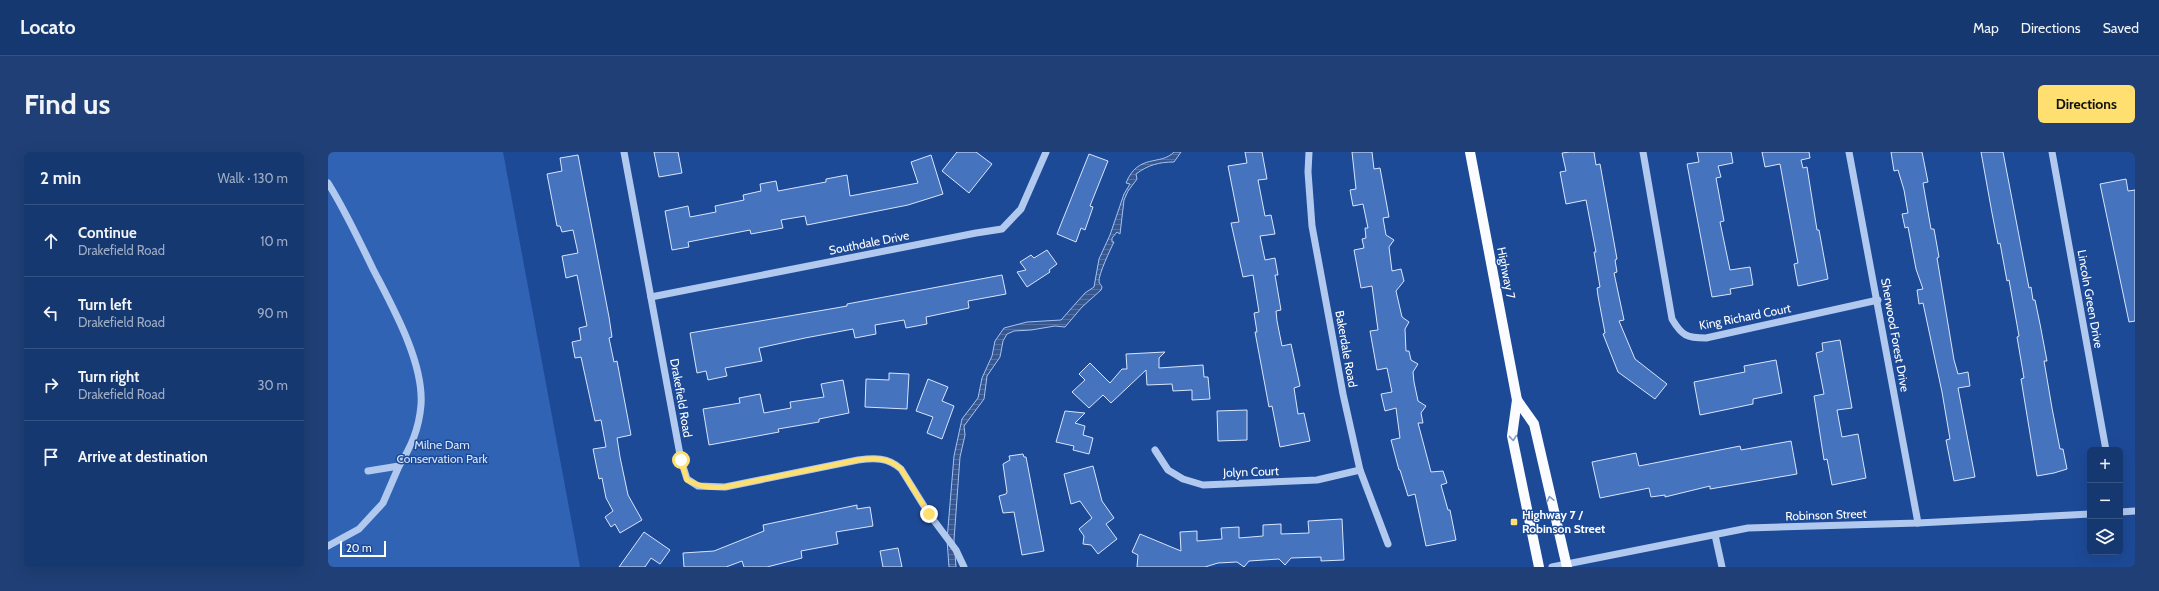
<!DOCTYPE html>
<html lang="en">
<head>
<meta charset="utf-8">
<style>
	:root { --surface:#163871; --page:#1f3f76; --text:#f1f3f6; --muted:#9eacc3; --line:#355284; --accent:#ffdf70 }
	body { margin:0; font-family:Cabin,sans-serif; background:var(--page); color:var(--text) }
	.controls { position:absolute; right:12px; bottom:12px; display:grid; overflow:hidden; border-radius:6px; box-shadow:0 4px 16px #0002 }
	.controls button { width:36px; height:36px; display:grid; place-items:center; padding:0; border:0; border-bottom:1px solid var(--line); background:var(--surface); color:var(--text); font:20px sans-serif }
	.scale { position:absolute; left:12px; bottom:10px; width:46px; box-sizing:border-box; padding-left:4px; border:2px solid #fff; border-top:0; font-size:11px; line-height:14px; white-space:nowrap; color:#fff; -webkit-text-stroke:3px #1d4a97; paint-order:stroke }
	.stop { position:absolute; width:12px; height:12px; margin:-9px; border:3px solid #ffdf70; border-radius:50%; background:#fff }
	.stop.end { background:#ffdf70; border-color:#fff; box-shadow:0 1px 4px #0008 }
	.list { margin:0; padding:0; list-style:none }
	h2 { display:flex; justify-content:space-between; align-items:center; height:52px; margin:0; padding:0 16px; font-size:17px }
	h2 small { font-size:13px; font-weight:400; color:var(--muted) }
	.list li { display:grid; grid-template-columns:26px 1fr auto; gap:12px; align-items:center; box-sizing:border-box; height:72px; padding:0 16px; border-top:1px solid var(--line) }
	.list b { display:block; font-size:15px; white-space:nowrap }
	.list p { margin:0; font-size:13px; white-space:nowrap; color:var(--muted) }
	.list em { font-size:13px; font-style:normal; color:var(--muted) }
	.icon { flex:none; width:22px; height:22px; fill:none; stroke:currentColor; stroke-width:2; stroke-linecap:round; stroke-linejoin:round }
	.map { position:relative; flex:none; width:1807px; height:415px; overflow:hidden; border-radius:6px }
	header { display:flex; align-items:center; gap:24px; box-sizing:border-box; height:56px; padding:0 20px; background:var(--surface); border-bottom:1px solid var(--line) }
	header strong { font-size:19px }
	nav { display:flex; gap:22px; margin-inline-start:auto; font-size:14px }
	.intro { display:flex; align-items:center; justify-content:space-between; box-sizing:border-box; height:96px; padding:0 24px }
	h1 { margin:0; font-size:28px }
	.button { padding:10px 18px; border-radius:6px; background:var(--accent); color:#111; font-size:14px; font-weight:700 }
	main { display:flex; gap:24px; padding:0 24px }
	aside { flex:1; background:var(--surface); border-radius:6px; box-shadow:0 4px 16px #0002 }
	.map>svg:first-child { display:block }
	.green { fill:#3163b4 }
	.water { fill:url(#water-rules); stroke:#a5c3f1 }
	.building { fill:#4573be; stroke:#d8e5fb }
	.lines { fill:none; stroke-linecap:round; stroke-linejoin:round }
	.minor { stroke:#b1c9ef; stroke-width:7 }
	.major { stroke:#fafcff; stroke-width:10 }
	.oneway { stroke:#809ac6 }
	.route { stroke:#ffdf70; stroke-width:5 }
	.poi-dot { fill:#ffdf70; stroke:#1d4a97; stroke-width:1.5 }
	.labels { text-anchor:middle; stroke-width:3; stroke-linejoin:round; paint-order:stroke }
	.street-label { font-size:12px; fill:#fff; stroke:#1d4a97 }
	.park-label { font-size:12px; fill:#d8e5fb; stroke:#1d4a97 }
	.poi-label { font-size:12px; font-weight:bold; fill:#fff; stroke:#1d4a97; text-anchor:start }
</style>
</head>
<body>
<header>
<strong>Locato</strong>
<nav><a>Map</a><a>Directions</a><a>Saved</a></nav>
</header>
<div class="intro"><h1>Find us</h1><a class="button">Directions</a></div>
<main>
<aside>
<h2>2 min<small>Walk · 130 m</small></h2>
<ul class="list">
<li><svg class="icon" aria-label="ahead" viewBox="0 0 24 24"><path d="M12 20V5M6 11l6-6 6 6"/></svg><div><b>Continue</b><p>Drakefield Road</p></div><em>10 m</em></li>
<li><svg class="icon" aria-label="left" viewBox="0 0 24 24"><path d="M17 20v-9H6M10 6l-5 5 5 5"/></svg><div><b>Turn left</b><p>Drakefield Road</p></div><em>90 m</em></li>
<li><svg class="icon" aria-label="right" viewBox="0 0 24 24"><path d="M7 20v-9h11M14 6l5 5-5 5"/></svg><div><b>Turn right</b><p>Drakefield Road</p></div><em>30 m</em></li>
<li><svg class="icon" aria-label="arrive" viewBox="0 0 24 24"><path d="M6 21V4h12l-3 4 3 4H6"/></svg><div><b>Arrive at destination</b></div></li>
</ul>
</aside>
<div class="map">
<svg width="1807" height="415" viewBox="0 0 1807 415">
	<defs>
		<pattern id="water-rules" width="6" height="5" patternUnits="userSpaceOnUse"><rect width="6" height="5" fill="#36568f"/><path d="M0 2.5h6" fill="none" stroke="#546fa0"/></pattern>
	</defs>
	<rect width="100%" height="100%" fill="#1d4a97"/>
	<path class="green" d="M0,0H175L252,415H0Z"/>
	<path class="water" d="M846,0H853L846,10C831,10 820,13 808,22L809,27L800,39L796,48L792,82L789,80L784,86V90H786C783,96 770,123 771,130C771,131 774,134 774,135L773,138L754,155L737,175L727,174L703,178L686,179L679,182L675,189L672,205L659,224L656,247L636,274L637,283L632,305L626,388L628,415H621L619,388L626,304L634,267L650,246L654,226L664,204L667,189L676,176L699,170L733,168L757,141L766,135L771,107L782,83L796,42L802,32L798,31C810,1 833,14 846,0Z"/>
	<g class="building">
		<path d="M326,0H350L354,21L331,25Z"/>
		<path d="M629,0H648L664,12L641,41L614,19Z"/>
		<path d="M917,0H934L939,27L930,28L937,64L943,63L947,82L932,84L937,108L947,106L950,123H947L953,158L948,159L949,169L954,194L963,192L972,234L966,236L970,262L976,261L982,289L952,295L944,254L941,255L927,180H929L926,161L931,160L925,123L915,125L903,71L911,70L900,14L919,11Z"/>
		<path d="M1024,0H1044L1046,17L1052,16L1061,65L1055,66L1058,83L1066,88L1061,95L1064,119L1073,117L1076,129L1068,139L1074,165L1081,170L1077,177L1078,199H1081L1083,208L1090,212L1085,220L1086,230L1090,249L1098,254L1093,261L1095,271H1090L1103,320L1115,319L1119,331L1113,333L1120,358H1122L1128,388L1098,394L1087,342L1080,344L1072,318H1071L1063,288L1072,286L1068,256L1057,259L1053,242L1064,240L1059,216L1049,218L1042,179L1050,178L1044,134L1033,136L1026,98L1036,96L1034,87L1038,86L1037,76H1040L1035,52L1025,54L1022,38L1028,37Z"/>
		<path d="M1242,0H1266L1268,13L1272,12L1289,107L1287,108L1289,120L1286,121L1296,168L1291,169L1307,207L1339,232L1327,247L1290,220L1275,182L1277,181L1270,144L1269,136L1272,135L1266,100H1268L1258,48L1238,52L1232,20L1238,19L1234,1Z"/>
		<path d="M1369,0H1403L1405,11L1390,14L1393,25L1388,26L1396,69L1392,70L1402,118L1422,115L1425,133L1402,137L1403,142L1384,145L1359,12L1371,10Z"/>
		<path d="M1434,0H1481L1482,6L1473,8L1475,16L1479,15L1489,78H1491L1500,127L1470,134L1466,112L1470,111L1452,12L1437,15Z"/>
		<path d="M1563,0H1594L1600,30L1595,31L1603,77H1606L1611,105L1609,106L1626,208L1630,222L1640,220L1642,234L1630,236L1647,325L1626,329L1618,288L1622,287L1614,240L1595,151L1591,152L1589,138L1595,137L1588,117L1580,75L1577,76L1574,62L1580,61L1576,38L1570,18L1566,19Z"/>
		<path d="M1653,0H1675L1701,136L1703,135L1705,148H1707L1712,172L1719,209H1716L1724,256L1732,297H1735L1739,317L1726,321L1709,324L1693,227L1696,226L1689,185L1691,184L1681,128L1679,129L1672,91L1670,92L1664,61Z"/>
		<path d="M761,2L780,9L762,54L765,55L757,78L753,76L748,90L729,82Z"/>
		<path d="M250,3L281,165L284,185L281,186L286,210L289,209L303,283L289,286L292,305L300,343L314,368L292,381L287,372L283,375L277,365L285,359L278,346L274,326L271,327L265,297L278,295L273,268L267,269L253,205L247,206L244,190L253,188L251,176L259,174L249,123L238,126L234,104L250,101L245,78L234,80L232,74H229L219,22L234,19L232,6Z"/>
		<path d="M603,3L615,42L580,53L479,73L477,64L453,68L455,76L423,82L422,78L360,90L361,95L344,98L337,59L360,54L362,65L388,60L387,54L416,48L415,43L433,39L432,32L448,29L450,39L498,30V27L519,23L522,44L590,31L583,10Z"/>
		<path d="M1798,27L1800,39L1807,38V169L1801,170L1772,32Z"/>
		<path d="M719,98L729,112L721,118L722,120L699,135L689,120L698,118L692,110L703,103L706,106Z"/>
		<path d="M674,123L678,142L640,149L641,156L598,165L599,172L578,176L576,168L547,173L548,182L527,186L525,177L477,186L431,196L434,209L397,216L399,224L380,228L378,219L369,221L362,181L502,157L519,154V152Z"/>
		<path d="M1512,188L1524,256L1509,258L1514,285L1530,282L1538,326L1504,333L1499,307L1496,308L1486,244L1496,242L1488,201L1495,199L1494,191Z"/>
		<path d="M837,200L831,206V216L875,213L876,225H880L882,247L864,248V238L845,239L844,232L819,233L818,218L783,251L775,243L761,256L744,240L757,228L751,222L762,211L782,231L794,217H799L798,202Z"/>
		<path d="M1448,208L1454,241L1425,247V252L1372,263L1366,230L1417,220L1416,214Z"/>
		<path d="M561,221L581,222L579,257L537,255L538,227L561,228Z"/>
		<path d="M600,227L620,235L614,249L626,254L614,287L599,281L605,265L588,259Z"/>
		<path d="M515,228L521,261L491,267V270L450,277L451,280L381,293L375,257L412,251L411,246L432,242L436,261L463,256L462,250L496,245L493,232Z"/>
		<path d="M919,258V288L890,289L889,259Z"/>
		<path d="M737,259L757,261L747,271L757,274L755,283L765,286L761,302L745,298L746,294L728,290Z"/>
		<path d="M1463,289L1469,322L1382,337V334L1337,345V343L1323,345L1321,336L1272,346L1264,310L1308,301L1311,314L1412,294L1413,298Z"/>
		<path d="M695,302L696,305H698L716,399L694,403L686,360L675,361L671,344L678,342L679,340L675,312L682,308L681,304Z"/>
		<path d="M765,314L774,349L786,366L778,372L789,387L770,402L763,393L755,392L756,384L751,377L764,366L752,349L743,352L736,322Z"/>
		<path d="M529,353V357L542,355L545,374L508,380L510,392L473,399L474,406L439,415H416L414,409L398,415H356L355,401L386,399L436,379L435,373Z"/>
		<path d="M1014,367L1016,408L993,409V405L963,406L957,413L951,407L921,409L916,415L909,410L890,411L877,415H809L810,403L804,400L812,382L853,399L852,380L869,379V389L894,387L893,376L911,375V386L935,384V373L953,372V382L981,381L980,369Z"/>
		<path d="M316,380L342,398L332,412L323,406L317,415H291Z"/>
		<path d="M570,396L574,415H555L552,399Z"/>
	</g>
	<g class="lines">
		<g class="minor">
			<path d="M296,0L353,308L359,327L370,334L397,335L530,308C546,306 560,305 573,317L601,362L628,398L636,415"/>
			<path d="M981,0L980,20L984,74L1015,242L1032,318L1060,392"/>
			<path d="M1315,0L1344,167C1354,184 1359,186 1378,186L1550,148"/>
			<path d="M1521,0L1590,371"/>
			<path d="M1724,0L1778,298"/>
			<path d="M0,31C17,58 31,88 45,117C64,154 96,210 93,253C91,277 83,295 71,314L40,319"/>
			<path d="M323,145L648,81L674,77L693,57L718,0"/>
			<path d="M827,298L840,318L855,327L875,333L989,328L1032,318"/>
			<path d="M1792,360L1807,359"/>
			<path d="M1387,383L1394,415"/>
			<path d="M0,394L31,377L55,351L71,314"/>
			<path d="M1224,415L1420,376L1590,371L1762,362"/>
		</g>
		<g class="major">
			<path d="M1142,0L1189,248L1184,284L1211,415"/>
			<path d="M1189,248L1206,272L1239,415"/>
		</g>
	</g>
	<defs><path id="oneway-chevron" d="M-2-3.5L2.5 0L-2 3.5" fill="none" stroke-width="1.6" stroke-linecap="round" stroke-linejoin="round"/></defs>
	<g class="oneway">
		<use href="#oneway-chevron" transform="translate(1185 286) rotate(84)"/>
		<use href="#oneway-chevron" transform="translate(1222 347) rotate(-103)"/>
	</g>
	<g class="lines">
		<path class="route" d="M353,308L359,328C372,335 382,336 397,335L530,308C546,306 560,305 573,317L601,362"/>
	</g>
	<rect class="poi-dot" x="1182" y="366" width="8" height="8" rx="2"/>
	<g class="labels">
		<g class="street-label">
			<text transform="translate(541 91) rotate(-11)" y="4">Southdale Drive</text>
			<text transform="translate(1178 121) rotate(79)" y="4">Highway 7</text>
			<text transform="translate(1762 147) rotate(80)" y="4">Lincoln Green Drive</text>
			<text transform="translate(1417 165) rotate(-11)" y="4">King Richard Court</text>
			<text transform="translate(1567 183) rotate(80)" y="4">Sherwood Forest Drive</text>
			<text transform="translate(1018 197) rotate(80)" y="4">Bakerdale Road</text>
			<text transform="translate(353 246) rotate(80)" y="4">Drakefield Road</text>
			<text transform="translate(923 320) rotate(-2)" y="4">Jolyn Court</text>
			<text transform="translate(1498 363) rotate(-2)" y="4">Robinson Street</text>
		</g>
		<g class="park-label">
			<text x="114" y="297">Milne Dam<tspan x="114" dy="14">Conservation Park</tspan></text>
		</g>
		<g class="poi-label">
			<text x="1194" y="367">Highway 7 /<tspan x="1194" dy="14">Robinson Street</tspan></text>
		</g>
	</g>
</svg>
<div class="controls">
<button>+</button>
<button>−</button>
<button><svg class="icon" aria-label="layers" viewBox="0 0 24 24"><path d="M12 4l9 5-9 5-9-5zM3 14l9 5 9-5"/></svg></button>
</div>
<div class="scale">20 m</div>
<div class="stop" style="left:353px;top:308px"></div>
<div class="stop end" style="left:601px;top:362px"></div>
</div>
</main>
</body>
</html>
